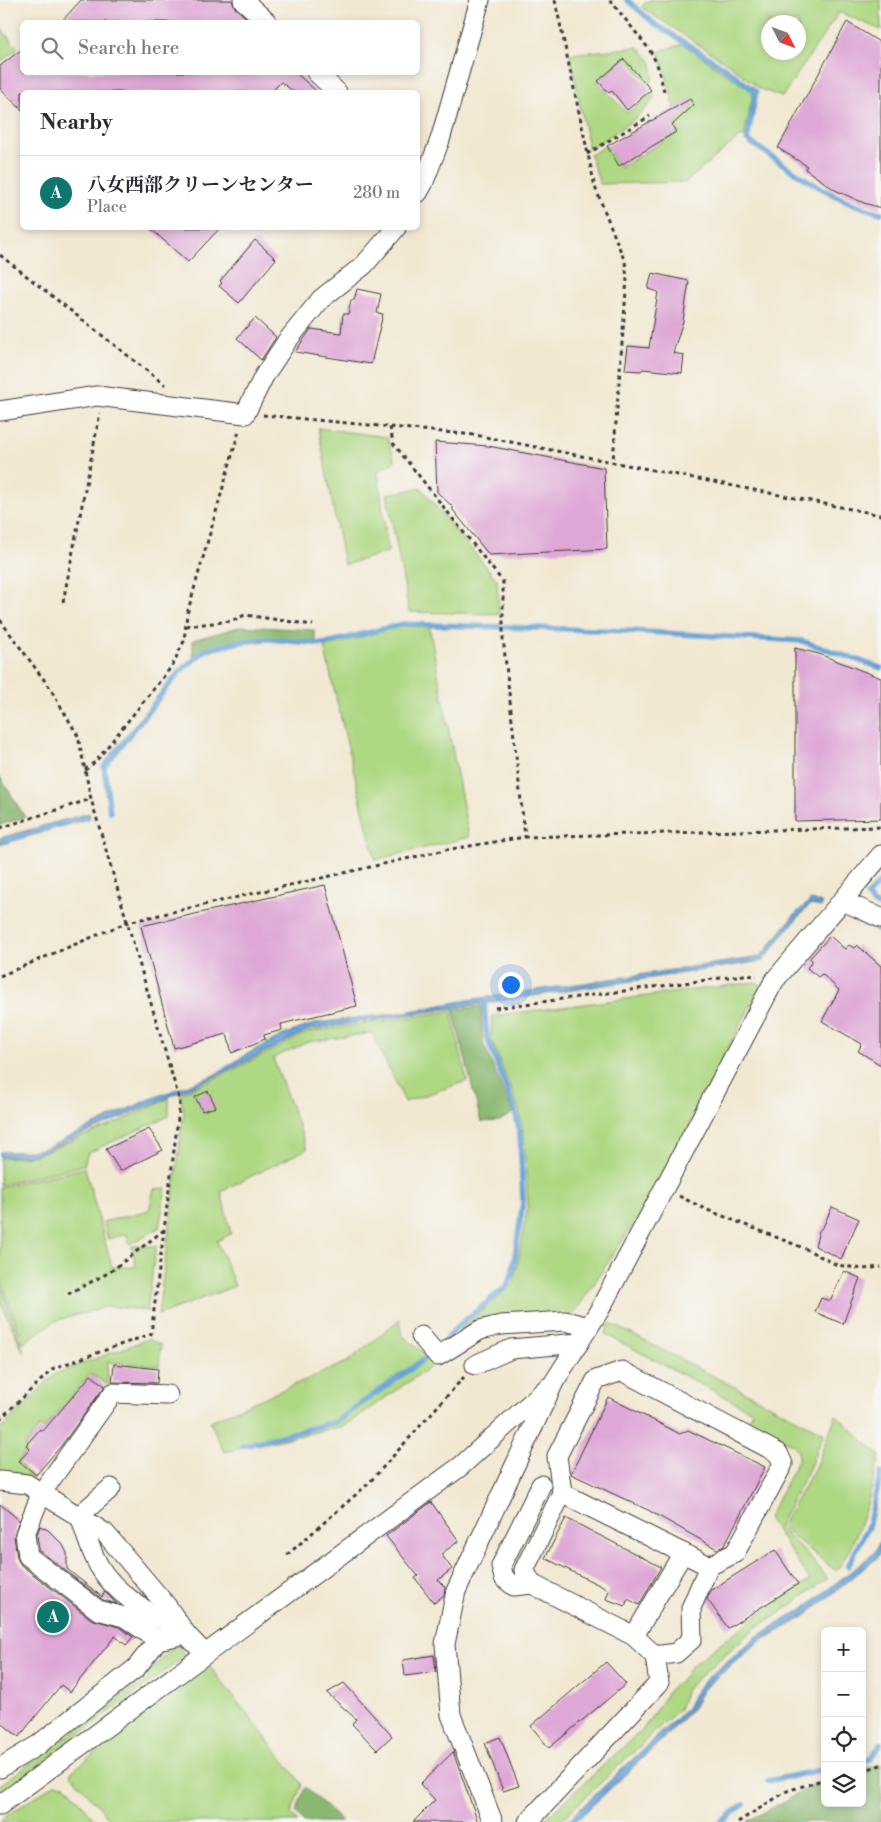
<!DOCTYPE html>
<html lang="en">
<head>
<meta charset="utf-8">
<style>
	:root { --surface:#fff; --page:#f2f2f3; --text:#2b2b33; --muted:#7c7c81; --line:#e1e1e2; --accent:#0f766e }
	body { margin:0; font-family:"Libre Bodoni","Noto Serif JP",serif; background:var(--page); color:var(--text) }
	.controls { position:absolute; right:15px; bottom:15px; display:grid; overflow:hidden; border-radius:8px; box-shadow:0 2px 8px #0003 }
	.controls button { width:45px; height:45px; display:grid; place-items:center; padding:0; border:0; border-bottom:1px solid var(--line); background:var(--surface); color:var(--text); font:25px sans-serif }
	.compass { position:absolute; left:761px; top:15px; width:45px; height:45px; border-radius:50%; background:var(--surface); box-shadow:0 2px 8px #0003; rotate:132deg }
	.you { position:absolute; left:510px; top:984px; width:18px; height:18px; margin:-12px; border:4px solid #fff; border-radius:50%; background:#1a73e8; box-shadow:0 0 0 8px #1a73e833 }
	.badge { display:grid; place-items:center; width:32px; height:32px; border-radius:50%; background:var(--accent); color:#fff; font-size:16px; font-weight:700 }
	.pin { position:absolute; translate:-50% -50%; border:2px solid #fff; box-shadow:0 1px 5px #0006 }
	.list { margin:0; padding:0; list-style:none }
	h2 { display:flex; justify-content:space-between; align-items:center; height:65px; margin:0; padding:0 20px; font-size:21px }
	h2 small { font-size:16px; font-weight:400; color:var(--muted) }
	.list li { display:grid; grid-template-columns:32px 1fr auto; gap:15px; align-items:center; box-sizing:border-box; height:75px; padding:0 20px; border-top:1px solid var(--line) }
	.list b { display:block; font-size:19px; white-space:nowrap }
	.list p { margin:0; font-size:16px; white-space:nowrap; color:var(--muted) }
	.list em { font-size:16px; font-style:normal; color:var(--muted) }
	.icon { flex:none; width:28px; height:28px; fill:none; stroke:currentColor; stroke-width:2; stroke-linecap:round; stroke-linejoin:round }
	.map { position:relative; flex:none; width:881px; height:1822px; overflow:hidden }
	.search { position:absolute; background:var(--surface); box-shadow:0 2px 8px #0003; left:20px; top:20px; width:400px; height:55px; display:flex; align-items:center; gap:12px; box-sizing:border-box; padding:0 18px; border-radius:8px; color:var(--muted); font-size:19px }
	.panel { position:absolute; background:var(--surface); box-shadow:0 2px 8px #0003; left:20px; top:90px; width:400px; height:140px; border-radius:8px }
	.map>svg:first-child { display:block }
	.green { fill:#afd883; stroke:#667a50; fill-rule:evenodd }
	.forest { fill:#8bb871; stroke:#546a46 }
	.water { fill:#62a0d4; stroke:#3f5e78 }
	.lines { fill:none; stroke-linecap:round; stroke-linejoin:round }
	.stream { stroke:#62a0d4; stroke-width:5.5 }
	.building { fill:#dea7d6 }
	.minor-casing { stroke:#3c3b37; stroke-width:21 }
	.path { stroke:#3c3b37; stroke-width:3; stroke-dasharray:4 4; stroke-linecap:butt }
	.minor { stroke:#fff; stroke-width:19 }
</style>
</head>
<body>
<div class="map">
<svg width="881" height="1822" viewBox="0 0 881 1822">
	<rect width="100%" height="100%" fill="#f6f6f2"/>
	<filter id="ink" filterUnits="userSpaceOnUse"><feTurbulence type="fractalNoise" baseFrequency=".02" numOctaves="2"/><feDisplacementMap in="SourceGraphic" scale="10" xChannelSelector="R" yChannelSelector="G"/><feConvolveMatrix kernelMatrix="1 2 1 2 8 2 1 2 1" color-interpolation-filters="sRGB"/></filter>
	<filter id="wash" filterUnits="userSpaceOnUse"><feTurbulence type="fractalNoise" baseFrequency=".0096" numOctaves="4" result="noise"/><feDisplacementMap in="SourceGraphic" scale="20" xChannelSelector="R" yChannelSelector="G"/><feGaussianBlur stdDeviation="1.12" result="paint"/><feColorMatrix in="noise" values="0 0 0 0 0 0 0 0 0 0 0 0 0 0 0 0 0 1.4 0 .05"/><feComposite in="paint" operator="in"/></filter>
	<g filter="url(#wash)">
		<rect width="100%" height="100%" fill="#f2e8d2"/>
		<g class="green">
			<path d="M649,0H881V30L839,12L782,97L760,89L730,65L644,9L642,6ZM768,22H798V52H768Z"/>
			<path d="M0,27L18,49L0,62Z"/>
			<path d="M683,44L753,92L744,137H739L686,182L600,184L590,155L606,146L620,168L678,132L674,125L678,120L659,51Z"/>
			<path d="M639,47L652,63L653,79L649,84L625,57L597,82L627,113L652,93L654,100L636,118L589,150L570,54Z"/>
			<path d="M318,428L387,437L395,461L378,472L388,552L344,565Z"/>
			<path d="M421,488L497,580L499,614L409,612L387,494Z"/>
			<path d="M403,626H429L469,837L375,860L324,647Z"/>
			<path d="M756,982L761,985L654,1193L573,1315L447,1344L460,1330L514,1283L528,1206L524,1137L519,1109L491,1039L492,1016Z"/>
			<path d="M451,1011L467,1081L405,1102L372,1033L308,1042L273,1058L307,1149L221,1191L231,1234L217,1241L235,1286L158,1315L184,1112L180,1094L217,1078L309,1032Z"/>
			<path d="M169,1098V1116L88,1153L84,1165L0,1185V1158L34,1156L114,1124Z"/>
			<path d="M85,1168L112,1267H136L132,1246H156L147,1311L110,1306L55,1321L23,1343L0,1276V1187Z"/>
			<path d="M166,1188L159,1228L130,1244L127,1234L108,1239L103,1222L149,1210L154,1189Z"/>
			<path d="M0,1282L24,1353L0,1301Z"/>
			<path d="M400,1319L403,1336L436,1363L344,1426L224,1452L210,1421L347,1362Z"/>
			<path d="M610,1323L824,1433L808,1471L778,1527L808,1555L827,1579L776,1616L755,1628L686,1689L679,1709L559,1822H542L644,1728L669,1690L685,1676L691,1666L756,1616L810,1580L768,1518L798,1460V1450L792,1444L747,1423L752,1411L605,1334Z"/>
			<path d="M148,1339L161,1345L159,1366L107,1362L108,1385L90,1374L44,1429L39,1427L25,1446L27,1450L18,1462L34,1478L0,1471V1430L55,1374Z"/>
			<path d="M836,1415L880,1456C869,1496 861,1537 836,1571L781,1527L816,1466Z"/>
			<path d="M177,1644L185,1656L0,1794V1785L85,1724L137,1683Z"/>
			<path d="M207,1663L302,1784L291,1814L298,1822H112L70,1773Z"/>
			<path d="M55,1784L66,1785L97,1822H0V1820Z"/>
		</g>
		<g class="forest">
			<path d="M242,626L314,630L316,641C275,639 229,634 193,656V640Z"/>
			<path d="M0,777L25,817L0,825Z"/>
			<path d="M481,1006L483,1043L513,1113L499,1121L481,1122L453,1010Z"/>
			<path d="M881,1764V1822H746L825,1779V1803H862V1768Z"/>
			<path d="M305,1787L342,1822H304L296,1812Z"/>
		</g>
		<g class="water">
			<path d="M89,813L90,818L0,845V838Z"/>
			<path d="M811,900L822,903L821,907L810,905L787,930L763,961L309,1030L217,1076L47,1150L33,1155L0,1157V1152L32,1151L48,1147L145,1101L214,1075L245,1055L283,1035L316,1023L399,1013L468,1000L760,957L794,915Z"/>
			<path d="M853,915L881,928V933L851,920Z"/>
			<path d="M881,1539V1551L878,1557L804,1617L759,1642L703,1689L693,1708L666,1736L575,1822H566L687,1708L697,1688L706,1679L756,1637L804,1608L874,1553Z"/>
		</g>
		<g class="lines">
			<g class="stream">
				<path d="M627,0L655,24L725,68L756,92L747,140C789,168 831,200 881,213"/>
				<path d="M110,812L104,767L180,671L206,650L240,642L267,639L323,644L403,624L629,631L802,641L881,668"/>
				<path d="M881,881L867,896L873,903L881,907"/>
				<path d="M439,1347L457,1327L507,1286L512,1275L523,1202L520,1135L515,1110L487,1038L484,1002"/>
				<path d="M242,1446L335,1422L433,1353"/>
				<path d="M848,1566L868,1527L881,1473"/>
				<path d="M862,1761L870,1759L881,1744"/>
				<path d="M768,1781L825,1769"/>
				<path d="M721,1822L744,1804"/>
			</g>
		</g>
		<g id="blocks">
			<g class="building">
				<path d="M81,0H232L235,8L251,22H61Z"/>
				<path d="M847,22L881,43V208L864,203L835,190L805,169L807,166L778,148Z"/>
				<path d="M22,49V72H295L317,92H294L281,82L271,92H22V110L0,89V66Z"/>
				<path d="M624,59L651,90L627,110L612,91L609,93L598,81Z"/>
				<path d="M690,99L694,105L672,125L676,132L619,166L607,146Z"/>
				<path d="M150,228H220L188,262Z"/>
				<path d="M255,240L276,259L239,303L219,286L222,283L220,281Z"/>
				<path d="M652,273L689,281L683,321L673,353L684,355L682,373L643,369L641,371L625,370L628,346L649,348L658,292L648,289Z"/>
				<path d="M357,289L381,294L377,313L383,314L371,364L295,352L311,329L341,333L343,314H348L351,300H354Z"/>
				<path d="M255,318L276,337L261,360L237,338Z"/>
				<path d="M435,442L488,446L604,468L607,549L489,555L453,510V507L437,492Z"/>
				<path d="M795,648L819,654L881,678V819L795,821Z"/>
				<path d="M325,885L357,1006L281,1024L282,1030L264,1035L265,1039L232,1053L227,1034L174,1048L141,926Z"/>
				<path d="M830,936L845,949L849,945L854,948L857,945L881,966V1065L858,1051L862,1044L822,1021L839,990L822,974L818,977L807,968L812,961L810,958Z"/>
				<path d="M208,1091L216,1107L202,1111L195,1097Z"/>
				<path d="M149,1129L163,1150L120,1171L106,1149Z"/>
				<path d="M832,1207L859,1219L841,1259L815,1246L819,1231L824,1225Z"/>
				<path d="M844,1271L860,1278L843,1324L815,1312L821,1298L830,1301Z"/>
				<path d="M114,1364L158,1369L157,1383L112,1382Z"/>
				<path d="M91,1375L105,1386L61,1446L36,1475L19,1461L30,1449L26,1445L40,1429L43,1431Z"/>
				<path d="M608,1397L680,1434L688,1430L765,1467L724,1546L717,1549L648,1510L571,1474Z"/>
				<path d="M431,1502L459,1541L441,1554L452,1569L438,1580L445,1587L444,1595L434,1603L415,1578L418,1576L386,1536Z"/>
				<path d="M0,1504L19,1520L14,1536L17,1558L21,1565L91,1619L119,1627L133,1637L126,1645L115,1636L70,1692L61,1685L19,1737L0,1722Z"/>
				<path d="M566,1518L661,1567L639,1605L628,1599L625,1606L606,1599L609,1590L545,1558Z"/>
				<path d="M40,1526L48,1530L63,1545L67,1553V1569L102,1597L105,1592L117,1604L103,1600L39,1550L37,1535Z"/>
				<path d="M775,1550L798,1584L728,1628L707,1599L711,1590Z"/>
				<path d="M434,1655L436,1672L405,1676L403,1660Z"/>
				<path d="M606,1662L626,1684L549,1748L531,1726Z"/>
				<path d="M344,1683L392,1736L377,1750L352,1724L356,1719L327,1693Z"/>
				<path d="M500,1737L519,1786L503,1791L485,1743Z"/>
				<path d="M453,1752L478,1822H413L435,1800L420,1784Z"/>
			</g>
		</g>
	</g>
	<g filter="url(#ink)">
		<use href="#blocks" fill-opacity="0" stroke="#3c3b37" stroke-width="1"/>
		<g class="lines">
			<g class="minor-casing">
				<g id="minor">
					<path d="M243,0L267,22"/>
					<path d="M316,72L337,92"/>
					<path d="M418,193L423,184L440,140L480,0"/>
					<path d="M0,411L97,396L245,414L264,376L287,341L321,299L364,265L396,228"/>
					<path d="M843,901L881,918"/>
					<path d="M421,1336L438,1356L480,1330L501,1325L565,1321L589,1327"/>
					<path d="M475,1365L511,1349L579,1343"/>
					<path d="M0,1481L27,1484L105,1533L166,1605L186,1634"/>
					<path d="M111,1488L80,1515C85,1533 90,1550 99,1566C115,1595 153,1615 181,1631"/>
					<path d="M562,1493L709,1566"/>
					<path d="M532,1584L514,1586L504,1578L501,1566L541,1485"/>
					<path d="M634,1636L683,1553"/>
					<path d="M158,1640L124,1617L98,1610L28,1556L25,1534L42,1492L113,1393L168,1395"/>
					<path d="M0,1768L38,1745L136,1668L158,1640L186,1634L205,1654"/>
					<path d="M0,1805L461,1466L547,1388"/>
					<path d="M493,1822L451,1715L445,1644L456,1591L554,1382L599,1311L774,981L881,855"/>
					<path d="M528,1822L659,1683L655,1656L634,1636L532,1584L524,1570L562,1493L557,1456L596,1380L622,1371L778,1453L783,1464L735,1553L709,1566L691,1608L692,1639L676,1653L655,1656"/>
				</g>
			</g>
			<g class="path">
				<path d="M555,0L595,187L625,262L627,278L613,461"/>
				<path d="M610,0L649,49L657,64L664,91"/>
				<path d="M587,154L650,116"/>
				<path d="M0,255L165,385"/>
				<path d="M263,415L475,435L881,515"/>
				<path d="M390,427L393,443L503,582V638L525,837"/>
				<path d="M63,602L100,413"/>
				<path d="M0,620L50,688L78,736L91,799L180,1102L151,1334L54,1368L0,1419"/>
				<path d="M186,626L231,621L245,615L313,625"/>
				<path d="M85,770L96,761L172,666L184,641L187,614L239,431"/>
				<path d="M0,828L91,799"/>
				<path d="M0,976L128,922L445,850L525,837L881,827"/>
				<path d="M495,1008L744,975L757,976"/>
				<path d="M679,1196L705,1209L806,1249L837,1265L863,1269L881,1267"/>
				<path d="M68,1294L110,1272L164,1230"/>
				<path d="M287,1555L368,1484L464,1377"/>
				<path d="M862,1771L881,1765"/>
				<path d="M738,1822L787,1791L825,1779"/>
			</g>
			<use href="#minor" class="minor"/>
		</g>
	</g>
</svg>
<div class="controls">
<button>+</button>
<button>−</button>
<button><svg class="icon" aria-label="locate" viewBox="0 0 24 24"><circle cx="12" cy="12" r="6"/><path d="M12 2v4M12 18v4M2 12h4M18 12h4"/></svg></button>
<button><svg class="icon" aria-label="layers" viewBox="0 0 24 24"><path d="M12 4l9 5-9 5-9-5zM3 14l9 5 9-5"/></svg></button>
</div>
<svg class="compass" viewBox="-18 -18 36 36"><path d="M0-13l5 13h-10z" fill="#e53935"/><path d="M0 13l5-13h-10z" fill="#7c7c81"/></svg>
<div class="you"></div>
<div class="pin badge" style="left:53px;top:1617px">A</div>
<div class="search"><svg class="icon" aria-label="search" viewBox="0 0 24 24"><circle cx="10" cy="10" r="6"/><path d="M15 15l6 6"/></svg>Search here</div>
<section class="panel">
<h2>Nearby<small></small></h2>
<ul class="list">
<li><span class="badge">A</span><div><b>八女西部クリーンセンター</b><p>Place</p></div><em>280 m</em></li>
</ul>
</section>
</div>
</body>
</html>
